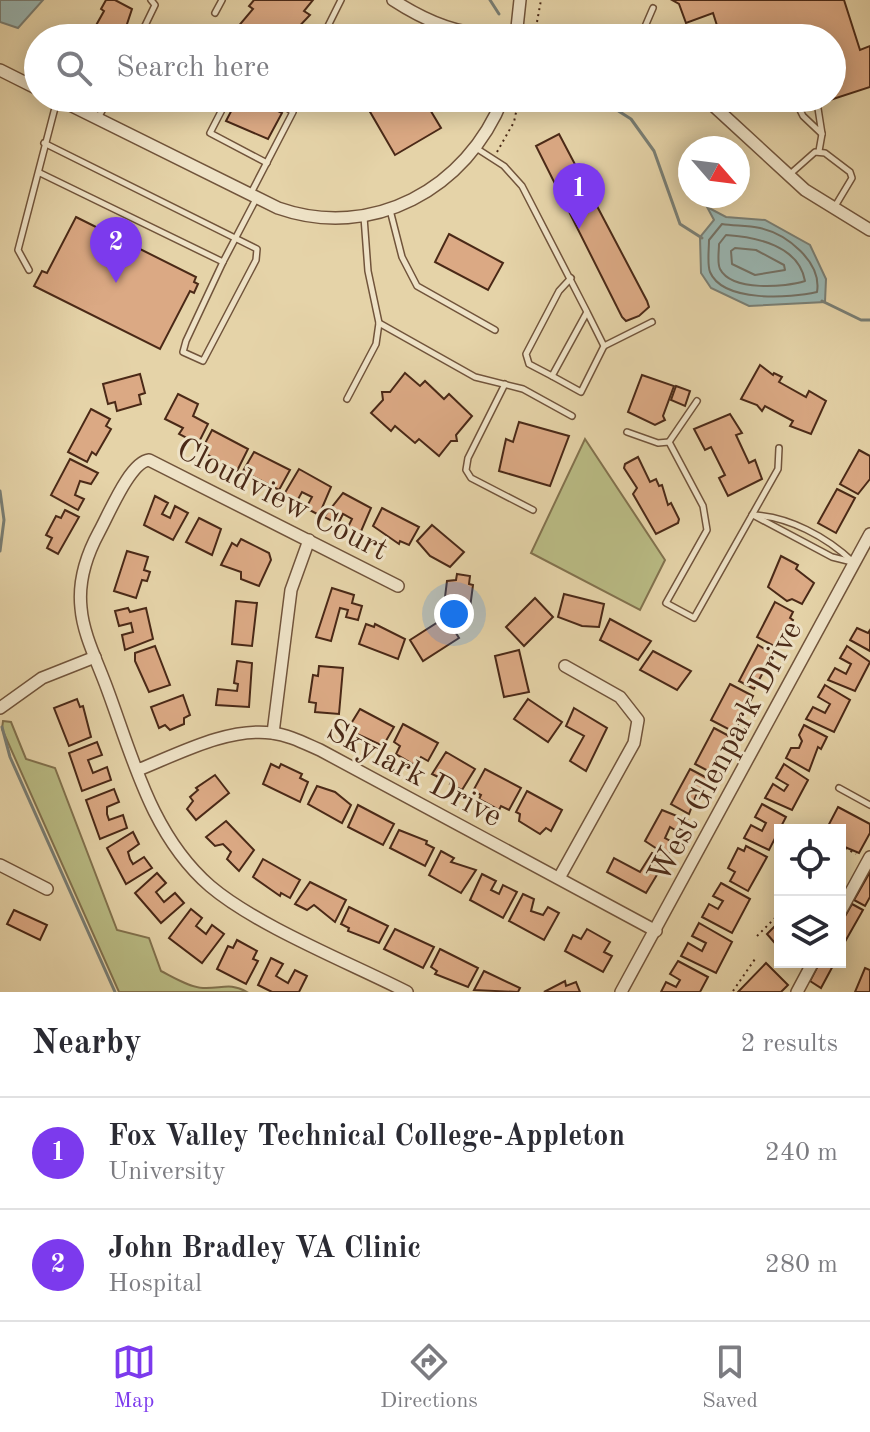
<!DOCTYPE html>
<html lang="en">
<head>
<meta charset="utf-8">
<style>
	:root { --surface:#fff; --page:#f2f2f3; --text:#2b2b33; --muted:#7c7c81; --line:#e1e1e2; --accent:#7c3aed }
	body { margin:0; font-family:"Old Standard TT",serif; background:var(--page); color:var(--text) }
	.controls { position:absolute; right:24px; bottom:24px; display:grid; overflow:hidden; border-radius:0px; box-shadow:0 4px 20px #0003 }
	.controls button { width:72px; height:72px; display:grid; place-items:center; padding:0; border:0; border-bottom:2px solid var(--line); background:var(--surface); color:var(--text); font:40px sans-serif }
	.compass { position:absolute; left:678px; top:136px; width:72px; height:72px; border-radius:50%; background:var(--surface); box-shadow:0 4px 20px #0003; rotate:118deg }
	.you { position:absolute; left:454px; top:614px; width:28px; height:28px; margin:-20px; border:6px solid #fff; border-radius:50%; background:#1a73e8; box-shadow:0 0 0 12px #1a73e833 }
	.badge { display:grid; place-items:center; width:52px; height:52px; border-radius:50%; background:var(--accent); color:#fff; font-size:26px; font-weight:700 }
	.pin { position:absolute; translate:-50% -66px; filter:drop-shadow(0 2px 4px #0008) }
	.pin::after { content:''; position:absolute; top:42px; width:28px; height:24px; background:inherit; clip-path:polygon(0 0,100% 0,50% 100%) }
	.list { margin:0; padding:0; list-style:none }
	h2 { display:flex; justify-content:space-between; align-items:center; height:104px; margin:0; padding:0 32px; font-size:34px }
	h2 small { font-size:26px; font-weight:400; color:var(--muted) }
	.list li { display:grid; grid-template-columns:52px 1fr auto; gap:24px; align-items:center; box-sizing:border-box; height:112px; padding:0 32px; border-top:2px solid var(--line) }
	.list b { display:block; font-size:30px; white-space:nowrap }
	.list p { margin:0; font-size:26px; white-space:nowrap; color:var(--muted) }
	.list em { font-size:26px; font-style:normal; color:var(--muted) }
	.icon { flex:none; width:44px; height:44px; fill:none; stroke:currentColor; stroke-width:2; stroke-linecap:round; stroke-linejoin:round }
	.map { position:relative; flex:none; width:870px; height:992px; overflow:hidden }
	.search { position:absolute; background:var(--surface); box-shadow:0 4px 20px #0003; left:24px; right:24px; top:24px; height:88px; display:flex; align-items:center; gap:20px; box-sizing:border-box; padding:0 28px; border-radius:44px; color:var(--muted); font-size:30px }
	.sheet { height:328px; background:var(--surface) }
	nav { display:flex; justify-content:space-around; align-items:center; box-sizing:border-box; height:112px; border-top:2px solid var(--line); background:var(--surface); font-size:22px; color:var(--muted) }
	nav a { display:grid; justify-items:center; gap:4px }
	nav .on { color:var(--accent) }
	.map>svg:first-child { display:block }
	.green { fill:#b9bb84; stroke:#82724e; stroke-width:2 }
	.water { fill:#99b6b2; stroke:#797e74; stroke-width:2 }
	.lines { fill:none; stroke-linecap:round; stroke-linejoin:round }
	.shore { stroke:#727064; stroke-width:2 }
	.stream { stroke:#797e74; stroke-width:3 }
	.building { fill:#dba984; stroke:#4a2917; stroke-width:2 }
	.lane-casing { stroke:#71543b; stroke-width:8 }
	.street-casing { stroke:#71543b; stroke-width:14 }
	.path { stroke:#4a2917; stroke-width:2; stroke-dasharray:2 4; stroke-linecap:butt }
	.lane { stroke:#eee2c6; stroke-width:5 }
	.street { stroke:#eee2c6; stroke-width:11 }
	.labels { text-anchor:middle; stroke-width:6; stroke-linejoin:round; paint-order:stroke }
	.street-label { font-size:32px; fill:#4a2917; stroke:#eee2c6 }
</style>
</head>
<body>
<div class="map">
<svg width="870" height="992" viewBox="0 0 870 992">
	<rect width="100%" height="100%" fill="#e5d3a8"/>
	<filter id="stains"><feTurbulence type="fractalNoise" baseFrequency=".0025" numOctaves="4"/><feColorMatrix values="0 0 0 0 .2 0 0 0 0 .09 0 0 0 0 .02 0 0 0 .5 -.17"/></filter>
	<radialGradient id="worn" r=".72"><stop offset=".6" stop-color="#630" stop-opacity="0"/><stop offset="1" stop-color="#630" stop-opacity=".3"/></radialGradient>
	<g class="green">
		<path d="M585,439L665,560L640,610L531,553Z"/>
		<path d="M3,721L11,722L26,759L55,768L117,930L149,938L161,971C173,977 189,987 203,988C221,989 230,982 247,992H119L2,729Z"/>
	</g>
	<g class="water">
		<path d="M0,0H43L18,28L0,22Z"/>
		<path d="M707,207L726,217L765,220L810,245L826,279L825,302L749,306L711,288L701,273L700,237L714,220Z"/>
	</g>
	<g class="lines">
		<g class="shore">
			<path d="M722,224C734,226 747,225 760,228C787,234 822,262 817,292C791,298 723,303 710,272C707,264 709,250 709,240Z"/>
			<path d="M726,235C757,237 799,246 805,281C786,287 732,292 720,269C717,263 719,251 719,244Z"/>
			<path d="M735,248L756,250L784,265L785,270L755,275L732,264L731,251Z"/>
		</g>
		<g class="stream">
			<path d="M490,0L499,14"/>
			<path d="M598,98L631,119L654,151L680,224L702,238"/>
			<path d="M822,301L861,320H870"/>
			<path d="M0,491L4,520L0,551"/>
			<path d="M2,727L10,757L115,992"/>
		</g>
	</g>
	<g class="building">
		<path d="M106,0H115L132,9L123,36L89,38L104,11L101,9Z"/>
		<path d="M254,0H313L304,11L310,15L292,34L296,38H247L236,29L253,9L249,6Z"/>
		<path d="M672,0H844L860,50L870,46V87L827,101L826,98H832V38H721L713,13L686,23L679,4Z"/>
		<path d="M238,98H252L282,113L268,139L226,121Z"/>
		<path d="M390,98H423L441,128L395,155L369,110Z"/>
		<path d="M559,134L647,301L649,307L639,316L626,321L622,317L536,146Z"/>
		<path d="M76,217L196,277L194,282L198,284L194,293L190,291L160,349L34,286L42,271L47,273Z"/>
		<path d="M119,220L135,228L128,243L111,234Z"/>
		<path d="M449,234L503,263L488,290L435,262Z"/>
		<path d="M760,365L773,375L774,373L782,377L779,382L806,397L809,391L826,401L811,434L790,426L793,421L765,406L762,411L757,405L741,399Z"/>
		<path d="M405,373L420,386L425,381L444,399L449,394L472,416L456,435L457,441H451L439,456L419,439L415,443L395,426L391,431L371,413L383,400L382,392H390Z"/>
		<path d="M140,374L145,393L139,395L141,404L117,411L115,402L108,404L103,384Z"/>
		<path d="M642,375L674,386L663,416L665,420L655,425L628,412Z"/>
		<path d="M676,386L690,391L685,406L671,400Z"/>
		<path d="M178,394L198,404L193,416L208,424L198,444L179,434L183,428L165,419Z"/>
		<path d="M91,409L110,419L106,426L111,429L96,455L92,452L87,462L68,452Z"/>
		<path d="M730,414L742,433L736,435L749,463L755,460L762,479L728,496L719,478L725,475L711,447L705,450L694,429Z"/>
		<path d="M519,422L569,436L550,486L499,471L506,439L513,442Z"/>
		<path d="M212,430L248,449L237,471L201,451Z"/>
		<path d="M859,450L870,456V479L858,494L840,484Z"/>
		<path d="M254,452L290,470L279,490L243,471Z"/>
		<path d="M638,457L650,482L656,479L659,486L662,485L668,505L671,503L679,519L678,523L656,534L633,494L637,488L624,468L625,464Z"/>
		<path d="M70,459L98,473L91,484L80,481L75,495L84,499L78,510L51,495Z"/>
		<path d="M299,469L331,487L319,515L306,508L312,497L302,492L296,503L283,496Z"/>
		<path d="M837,489L855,498L836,533L818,523Z"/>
		<path d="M343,493L371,508L359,536L347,529L352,519L343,514L338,524L324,517Z"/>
		<path d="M155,496L168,503L162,514L170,518L175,506L188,513L173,540L144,525Z"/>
		<path d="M382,508L419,527L409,545L400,541L399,544L373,526Z"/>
		<path d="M65,510L79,517L58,554L47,548L52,538L46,535L56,516L61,518Z"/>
		<path d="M199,518L221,529L212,555L186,542Z"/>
		<path d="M432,525L464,552L450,567L430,556L417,541Z"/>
		<path d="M241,539L269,553L271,560L259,586L241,579V572L221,565L232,543L237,546Z"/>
		<path d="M127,551L148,557L144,570L150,572L147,581L142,580L136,598L114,591Z"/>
		<path d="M781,556L798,565L796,569L814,583L802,604L792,599L787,601L768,587Z"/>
		<path d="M457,574L470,576L469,584L473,585L470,608H467L466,615L453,614L454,608L444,605L447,581L456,580Z"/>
		<path d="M332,588L354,595L352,603L362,606L358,620L346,617L348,610L340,608L331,641L316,637Z"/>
		<path d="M564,594L604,604L599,627L582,626L558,617Z"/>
		<path d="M535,598L553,617L524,646L506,627Z"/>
		<path d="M236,601L257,603L252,646L232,644Z"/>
		<path d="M775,602L793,612L790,618L793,620L781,642L777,640L774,646L757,637Z"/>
		<path d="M128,608L130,612L146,608L153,639L125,650L122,635L133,632L131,623L119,626L115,611Z"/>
		<path d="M446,617L459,638L423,661L410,640Z"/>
		<path d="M610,619L651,641L638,660L600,640Z"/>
		<path d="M366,624L374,627L375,624L405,639L398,659L359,644Z"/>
		<path d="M857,628L868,633L870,630V651L850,640Z"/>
		<path d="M758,645L773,654L754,689L739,681Z"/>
		<path d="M155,646L170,685L149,692L135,661V653Z"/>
		<path d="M847,646L870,662L855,691L828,680L835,668L846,674L851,664L840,658Z"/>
		<path d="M519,650L529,692L504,697L495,656Z"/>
		<path d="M653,651L691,671L677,690L640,670Z"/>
		<path d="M237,661L252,663L249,707L216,705L218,689L237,691L238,684L234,683Z"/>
		<path d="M319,666L343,668L339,714L315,712L316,703L309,702L313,675L318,676Z"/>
		<path d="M730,684L753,696L734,732L711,720Z"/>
		<path d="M825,685L850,700L834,732L806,719L813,707L825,713L830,704L818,697Z"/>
		<path d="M183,695L190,715L184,718V724L170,730L165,725L159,728L151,707Z"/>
		<path d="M77,699L80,707L83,706L91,737L69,746L54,708Z"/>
		<path d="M528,699L562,722L548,742L514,719Z"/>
		<path d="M574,708L607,728L586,771L570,761L584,736L566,726Z"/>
		<path d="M360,709L394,727L383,746L355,733L356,731L349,727Z"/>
		<path d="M403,724L438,743L428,761L421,757L416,766L396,754L400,746L394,742Z"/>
		<path d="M804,725L827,737L821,749L818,747L809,771L786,758L791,748H799L802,741L799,735Z"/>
		<path d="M714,728L729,736L710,772L695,764Z"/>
		<path d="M97,742L102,755L88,760L93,773L107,767L111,780L82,791L69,753Z"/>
		<path d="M446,752L475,769L462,790L450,784L453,778L447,775L444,780L432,774Z"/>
		<path d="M271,764L279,768L281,764L302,774L300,778L308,782L300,802L263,784Z"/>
		<path d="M784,764L808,780L792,810L765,798L773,784L784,791L788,785L776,778Z"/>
		<path d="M485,769L521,788L509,810L501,806L499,810L479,799L481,795L473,791Z"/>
		<path d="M690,769L709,779L703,789L698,790L689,814L671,804Z"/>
		<path d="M215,775L229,793L196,820L187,809L193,801L190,797L198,790L196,788Z"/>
		<path d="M317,786L335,792L351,805L342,823L308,804Z"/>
		<path d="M114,789L119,802L107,807V814L109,820L123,815L127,828L100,839L86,800Z"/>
		<path d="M527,791L562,810L551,831L546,828L540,834L519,821L520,814L516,812Z"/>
		<path d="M762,804L786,817L769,850L744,838L751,825L762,831L766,823L755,817Z"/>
		<path d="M358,805L394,824L383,845L348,827Z"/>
		<path d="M838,807L870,824V833L859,853L840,845V830H826Z"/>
		<path d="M662,810L687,820L680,833L670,827L665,838L674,843L668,856L645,841Z"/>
		<path d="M226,821L254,850L239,871L227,859L231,852L223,844L215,846L206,837Z"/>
		<path d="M399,830L427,841L426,844L434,848L425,866L390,848Z"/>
		<path d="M133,832L139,844L128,852L130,859L133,864L144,857L152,868L126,884L107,848Z"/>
		<path d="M746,846L767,857L748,891L730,881L735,872L728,868L738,848L744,851Z"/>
		<path d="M441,851L454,858L451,862L476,870L461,893L429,875Z"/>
		<path d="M652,853L666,860L646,893L607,872L614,858L640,872Z"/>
		<path d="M263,859L300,880L290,898L281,893L280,896L253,877Z"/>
		<path d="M870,872V897L865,906L854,900Z"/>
		<path d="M157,873L166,883L156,892L164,902L175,893L184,903L161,923L135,893Z"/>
		<path d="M482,874L496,881L491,890L499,894L503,885L517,892L503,918L470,900Z"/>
		<path d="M310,882L346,900L335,922L314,905L307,910L295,904Z"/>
		<path d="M721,883L750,899L732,933L702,917L709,904L718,909L723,901L713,896Z"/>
		<path d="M523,894L534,899L531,911L543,915L548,907L559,913L544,940L509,921Z"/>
		<path d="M852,904L863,910L842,947L840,925Z"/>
		<path d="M349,907L388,926L379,943L348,931L349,928L341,924Z"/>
		<path d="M191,909L202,918L196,926L206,934L212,925L224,934L202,963L169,938Z"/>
		<path d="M14,910L47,925L40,940L7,924Z"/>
		<path d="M780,921V949L767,934Z"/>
		<path d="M699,923L732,942L716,973L681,956L688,943L702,951L706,943L692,936Z"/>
		<path d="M395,929L434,947L423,968L384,949Z"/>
		<path d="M587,929L610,942L604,952L612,956L603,972L565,951L573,935L581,939Z"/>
		<path d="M237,940L257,951L253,959L258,961L246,984L217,969L228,946L233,948Z"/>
		<path d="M440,949L478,968L468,987L435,974L437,971L431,967Z"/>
		<path d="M271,958L283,964L276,976L288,983L295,970L307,976L299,992H272L258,985Z"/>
		<path d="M678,961L708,977L700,992H661L666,982L676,987L680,980L670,974Z"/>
		<path d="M820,962H835L821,988L810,981Z"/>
		<path d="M766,963L788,985L781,992H738Z"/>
		<path d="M865,968L870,970V992H855Z"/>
		<path d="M484,971L520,988L518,992L474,990Z"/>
		<path d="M565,981L566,986L576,982L580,992H544Z"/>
	</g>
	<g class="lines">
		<g class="lane-casing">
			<g id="lane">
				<path d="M215,13L222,0"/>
				<path d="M139,38L155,5L151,0"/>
				<path d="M190,38L193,33"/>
				<path d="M322,38L341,0"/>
				<path d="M640,38L653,8"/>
				<path d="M228,98L210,133L267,163"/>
				<path d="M797,104L803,116L822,134L817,102"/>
				<path d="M98,118L109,98"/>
				<path d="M44,143L257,249L256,260L203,361L183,352L186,341L223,262"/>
				<path d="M476,148L504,166L522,186L587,312L552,376L581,392L604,346L587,312"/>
				<path d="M819,151L822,134"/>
				<path d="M40,173L223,262L256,199"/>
				<path d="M789,175L815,152L825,153L850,172L852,178L834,208"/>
				<path d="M250,195L293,112L272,98"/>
				<path d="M390,210L402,257L417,286L495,330"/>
				<path d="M364,217L368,271L379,323L475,377L523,389L572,416"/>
				<path d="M29,270L18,250L57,100"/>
				<path d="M604,346L652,322"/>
				<path d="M552,376L529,364L526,354L559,291L571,278"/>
				<path d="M505,384L468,458L466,470L471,478L533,510"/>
				<path d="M347,399L376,344L379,323"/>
				<path d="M627,432L658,443L669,442L703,506L707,530L666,603L694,618L778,469L779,448"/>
				<path d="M669,442L697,401"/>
				<path d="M752,515C788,516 827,537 853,562"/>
				<path d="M753,515L832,557L852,562"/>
				<path d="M839,788L870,805"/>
			</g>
		</g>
		<g class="street-casing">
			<g id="street">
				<path d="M393,0C419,17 453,33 485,34C522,34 555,28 591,38"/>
				<path d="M516,37L520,0"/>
				<path d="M0,70L38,89"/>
				<path d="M56,98L278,208C372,241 467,189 503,98"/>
				<path d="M705,98L805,190L870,230"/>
				<path d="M398,586L149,460C130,462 109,514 99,532C86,556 78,581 81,608C83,633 96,659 105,683C132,754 150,834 210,886C257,926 350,963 407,992"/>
				<path d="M0,708L42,678L95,657"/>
				<path d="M273,733L291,590L309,540"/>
				<path d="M138,770C178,754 228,727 272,733C289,735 304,743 320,750L656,931"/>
				<path d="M0,865L47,889"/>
				<path d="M559,878L634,743L638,720L620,697L565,666"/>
				<path d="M840,912L870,857"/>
				<path d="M621,992L870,534"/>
				<path d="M797,992L813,962"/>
			</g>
		</g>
		<g class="path">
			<path d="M537,22L541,0"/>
			<path d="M497,152L514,122L519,98"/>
			<path d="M840,845L856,854"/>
			<path d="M757,936L780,913"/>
			<path d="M733,991L755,959"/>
		</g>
		<use href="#lane" class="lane"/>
		<use href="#street" class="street"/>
	</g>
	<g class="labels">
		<g class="street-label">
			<text transform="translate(283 498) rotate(27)" y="11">Cloudview Court</text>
			<text transform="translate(724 751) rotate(-62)" y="11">West Glenpark Drive</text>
			<text transform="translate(415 772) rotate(28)" y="11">Skylark Drive</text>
		</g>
	</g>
	<rect width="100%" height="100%" filter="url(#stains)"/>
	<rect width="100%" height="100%" fill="url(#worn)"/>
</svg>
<div class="controls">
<button><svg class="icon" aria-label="locate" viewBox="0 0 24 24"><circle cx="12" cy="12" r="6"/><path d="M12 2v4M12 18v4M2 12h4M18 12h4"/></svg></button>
<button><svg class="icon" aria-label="layers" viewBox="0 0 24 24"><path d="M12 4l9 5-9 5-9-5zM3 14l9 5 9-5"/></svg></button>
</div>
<svg class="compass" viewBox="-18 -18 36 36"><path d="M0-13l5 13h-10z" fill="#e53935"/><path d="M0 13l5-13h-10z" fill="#7c7c81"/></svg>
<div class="you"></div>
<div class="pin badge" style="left:579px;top:229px">1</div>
<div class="pin badge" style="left:116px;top:283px">2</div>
<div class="search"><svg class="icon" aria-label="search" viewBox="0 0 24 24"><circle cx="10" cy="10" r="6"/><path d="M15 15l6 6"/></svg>Search here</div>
</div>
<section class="sheet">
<h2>Nearby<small>2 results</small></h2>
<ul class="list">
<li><span class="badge">1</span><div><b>Fox Valley Technical College-Appleton</b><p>University</p></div><em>240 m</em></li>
<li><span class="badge">2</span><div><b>John Bradley VA Clinic</b><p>Hospital</p></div><em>280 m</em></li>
</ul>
</section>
<nav>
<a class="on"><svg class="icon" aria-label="map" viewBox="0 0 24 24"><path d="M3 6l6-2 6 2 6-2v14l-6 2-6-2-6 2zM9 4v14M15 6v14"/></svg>Map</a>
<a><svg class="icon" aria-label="directions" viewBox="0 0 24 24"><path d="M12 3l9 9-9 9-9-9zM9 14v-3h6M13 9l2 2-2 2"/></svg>Directions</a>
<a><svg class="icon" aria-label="saved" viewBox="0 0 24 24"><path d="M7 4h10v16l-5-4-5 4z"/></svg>Saved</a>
</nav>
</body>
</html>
